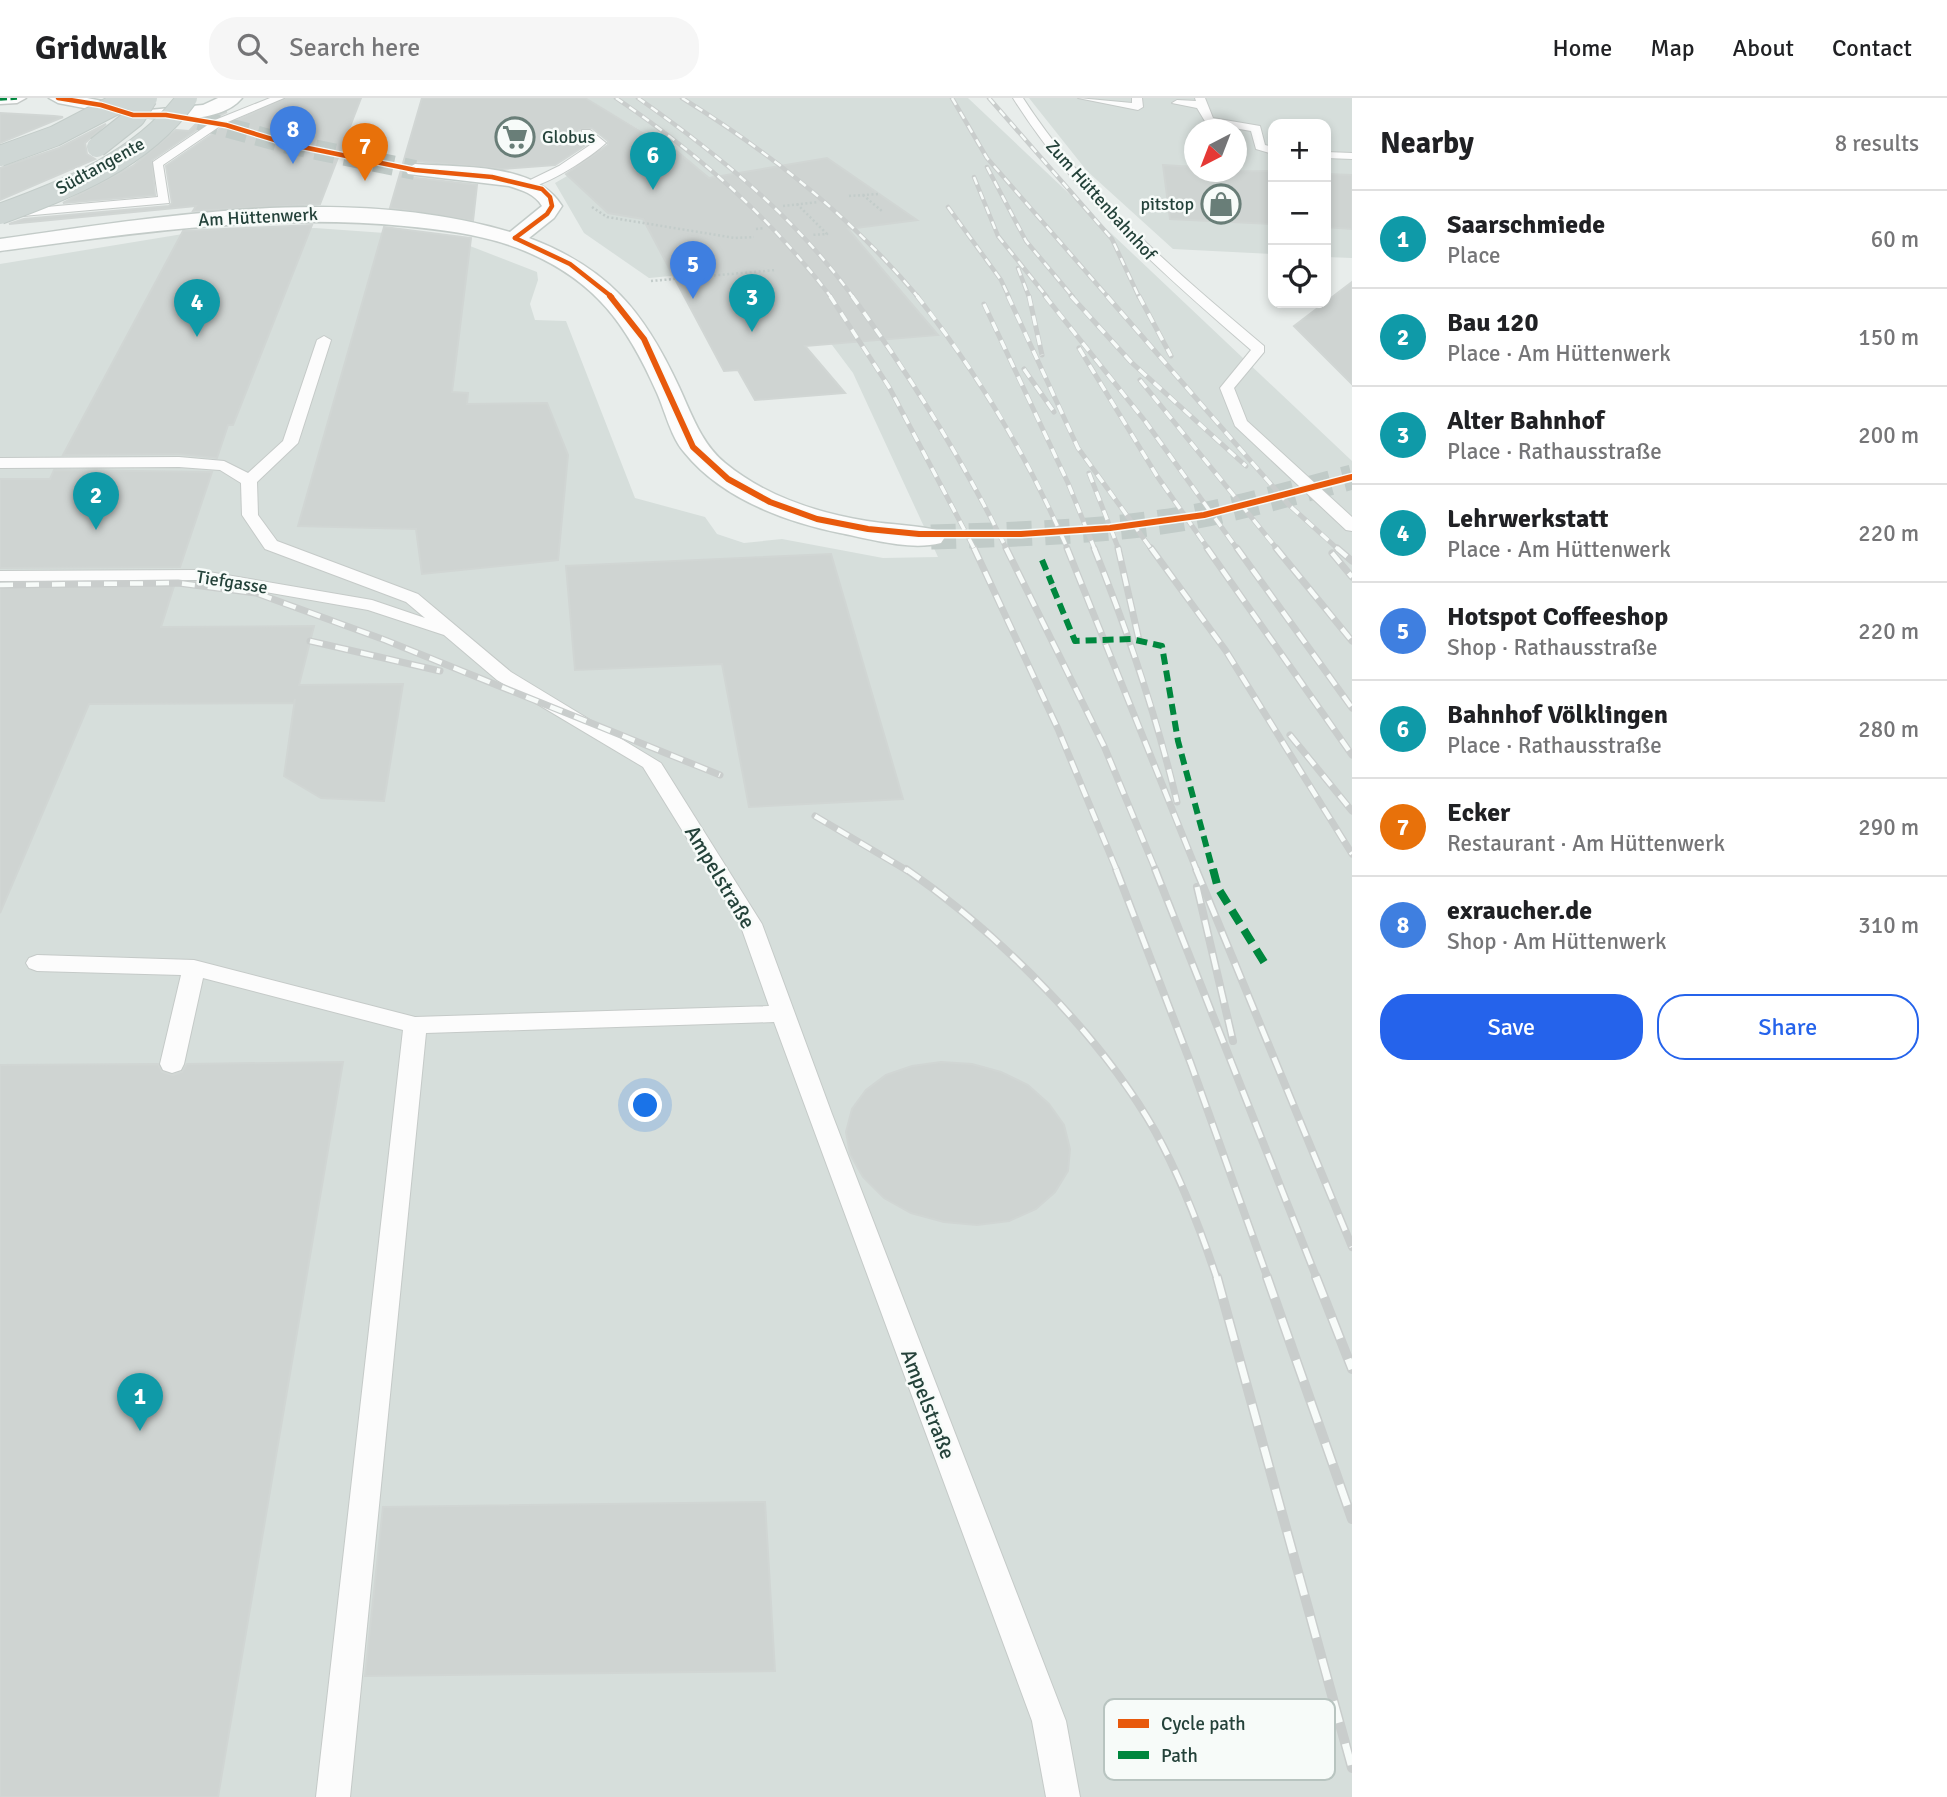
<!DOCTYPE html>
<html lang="en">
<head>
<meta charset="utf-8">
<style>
	:root { --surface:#fff; --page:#f6f6f6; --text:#202124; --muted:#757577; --line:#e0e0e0; --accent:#2563eb }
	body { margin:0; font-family:Signika,sans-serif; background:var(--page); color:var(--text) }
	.controls { position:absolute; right:21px; top:21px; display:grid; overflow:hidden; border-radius:14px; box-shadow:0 4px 10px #0003 }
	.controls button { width:63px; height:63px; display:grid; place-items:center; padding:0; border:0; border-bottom:2px solid var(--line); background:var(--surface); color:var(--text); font:35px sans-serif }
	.compass { position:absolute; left:1184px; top:21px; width:63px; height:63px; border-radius:50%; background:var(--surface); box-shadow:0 4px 10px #0003; rotate:222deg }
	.you { position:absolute; left:646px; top:1008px; width:24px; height:24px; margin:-18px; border:5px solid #fff; border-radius:50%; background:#1a73e8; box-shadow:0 0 0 10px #1a73e833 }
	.badge { display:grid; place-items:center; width:46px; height:46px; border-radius:50%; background:var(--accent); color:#fff; font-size:23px; font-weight:700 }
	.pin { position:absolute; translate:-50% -58px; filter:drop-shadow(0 2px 4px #0008) }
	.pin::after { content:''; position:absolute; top:37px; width:24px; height:21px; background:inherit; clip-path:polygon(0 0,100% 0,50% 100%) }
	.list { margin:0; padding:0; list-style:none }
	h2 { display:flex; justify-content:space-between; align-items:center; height:91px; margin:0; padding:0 28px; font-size:30px }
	h2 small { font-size:23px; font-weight:400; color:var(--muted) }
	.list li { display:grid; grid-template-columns:46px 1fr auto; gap:21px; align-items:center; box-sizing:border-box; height:98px; padding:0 28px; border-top:2px solid var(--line) }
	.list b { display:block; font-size:26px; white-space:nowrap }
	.list p { margin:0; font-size:23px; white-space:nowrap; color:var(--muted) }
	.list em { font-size:23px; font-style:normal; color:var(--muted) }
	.actions { display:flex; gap:14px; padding:21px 28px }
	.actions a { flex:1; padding:16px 0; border:2px solid var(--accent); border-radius:28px; text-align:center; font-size:24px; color:var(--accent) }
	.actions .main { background:var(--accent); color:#fff }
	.icon { flex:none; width:38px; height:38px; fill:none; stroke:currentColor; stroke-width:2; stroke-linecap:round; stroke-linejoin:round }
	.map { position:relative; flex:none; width:1352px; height:1699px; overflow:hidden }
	header { display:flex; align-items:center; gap:42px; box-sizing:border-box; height:98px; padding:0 35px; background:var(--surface); border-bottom:2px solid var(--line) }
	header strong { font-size:33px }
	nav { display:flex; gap:38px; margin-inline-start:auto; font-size:24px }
	.search { width:490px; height:63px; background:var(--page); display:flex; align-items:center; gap:18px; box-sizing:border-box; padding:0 24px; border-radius:28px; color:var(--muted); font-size:26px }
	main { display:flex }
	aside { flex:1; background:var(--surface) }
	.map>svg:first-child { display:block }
	.built { fill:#d6dedb; fill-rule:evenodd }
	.building { fill:#cfd4d2; stroke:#d1d6d4; stroke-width:2 }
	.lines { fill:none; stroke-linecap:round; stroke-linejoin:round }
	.secondary-tunnel-far1 { stroke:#c1cbc8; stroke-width:20; stroke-dasharray:20 10; stroke-linecap:butt }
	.secondary-tunnel { stroke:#c1cbc8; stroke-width:25; stroke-dasharray:25 13; stroke-linecap:butt }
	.service-casing { stroke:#c5cac8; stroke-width:2 }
	.minor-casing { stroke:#c5cac8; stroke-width:3 }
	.secondary-casing { stroke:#c3cbc8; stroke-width:3 }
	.path-far1 { stroke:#c3ccca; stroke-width:2.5; stroke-dasharray:2 2.5; stroke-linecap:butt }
	.path { stroke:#c3ccca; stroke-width:3.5; stroke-dasharray:2.5 4.5; stroke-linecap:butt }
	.service { fill:#fcfcfc; fill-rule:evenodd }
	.minor { fill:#fcfcfc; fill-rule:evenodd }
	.secondary { fill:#fcfcfc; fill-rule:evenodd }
	.rail-far4-casing { stroke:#c9cdcc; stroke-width:4.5 }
	.rail-far3-casing { stroke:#c9cdcc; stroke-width:5 }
	.rail-far2-casing { stroke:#c9cdcc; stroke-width:7 }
	.rail-far1-casing { stroke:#c9cdcc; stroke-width:8 }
	.rail-casing { stroke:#c9cdcc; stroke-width:10 }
	.rail-far4 { stroke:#f7fbf9; stroke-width:2.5; stroke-dasharray:8; stroke-linecap:butt }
	.rail-far3 { stroke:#f7fbf9; stroke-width:3.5; stroke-dasharray:10; stroke-linecap:butt }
	.rail-far2 { stroke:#f7fbf9; stroke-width:4.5; stroke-dasharray:13; stroke-linecap:butt }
	.rail-far1 { stroke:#f7fbf9; stroke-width:5; stroke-dasharray:17; stroke-linecap:butt }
	.rail { stroke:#f7fbf9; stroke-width:7; stroke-dasharray:22; stroke-linecap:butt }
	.primary-bridge-casing { stroke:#c3ccc9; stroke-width:22; stroke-linecap:butt }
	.primary-bridge { stroke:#cfd7d5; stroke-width:20 }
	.quiet-far2 { stroke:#00873e; stroke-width:3.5; stroke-dasharray:7 3.5; stroke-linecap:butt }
	.quiet-far1 { stroke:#00873e; stroke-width:6; stroke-dasharray:11 6; stroke-linecap:butt }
	.quiet { stroke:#00873e; stroke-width:8; stroke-dasharray:15 8; stroke-linecap:butt }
	.cycleway-far1-casing { stroke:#f7fbf9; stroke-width:7 }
	.cycleway-casing { stroke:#f7fbf9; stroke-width:9 }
	.cycleway-far1 { stroke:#e8590c; stroke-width:4.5 }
	.cycleway { stroke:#e8590c; stroke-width:6 }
	.labels { text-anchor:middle; stroke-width:5; stroke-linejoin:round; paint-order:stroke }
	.far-poi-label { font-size:18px; fill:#24423a; stroke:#f7fbf9; text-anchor:start }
	.far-street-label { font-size:18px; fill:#24423a; stroke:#f7fbf9 }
	.street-label { font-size:21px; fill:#24423a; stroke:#f7fbf9 }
	.key { fill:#f7fbf9; stroke:#b8c4c0; stroke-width:2 }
	.key-label { font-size:19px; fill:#24423a }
</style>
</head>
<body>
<header>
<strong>Gridwalk</strong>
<div class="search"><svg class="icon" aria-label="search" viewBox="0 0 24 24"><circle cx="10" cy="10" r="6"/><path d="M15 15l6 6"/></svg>Search here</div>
<nav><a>Home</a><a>Map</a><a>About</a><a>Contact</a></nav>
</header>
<main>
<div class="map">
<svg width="1352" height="1699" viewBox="0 0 1352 1699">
	<rect width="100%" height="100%" fill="#e8edeb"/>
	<g class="built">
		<path d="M586,0H968L1352,363V1699H0V166L189,135L315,130L385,135L470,148L537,174L538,182L530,206L535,222L566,223L635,400L705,419L717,436L744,445L782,441L883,460L938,459L853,275L767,160L754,170L649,180L584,135L555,85L643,34Z"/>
		<path d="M1029,0H1352V160L1326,159V26H1273V156L1173,151L1087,73ZM1195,32H1237V74H1195Z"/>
	</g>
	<g class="building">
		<path d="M286,0H361L320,106L193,113L196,108L9,126L24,121L169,108L172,105L166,68L224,28Z"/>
		<path d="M422,0H585L658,44L667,45L709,80L827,60L917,122L848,131L938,237L805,248L845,295L755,302L738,272L724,273L643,121L608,115L566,76L608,47V43L592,30L579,32L580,38L589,45L555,67L502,71L415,63L404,70L408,79L477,87L473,123L390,110Z"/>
		<path d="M227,14L214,20L152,62L155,97L63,105L133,68L176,32L189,33L201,21Z"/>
		<path d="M0,15L54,18L63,19L0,45Z"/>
		<path d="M106,26L85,45L87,56L95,61L0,102V70L59,50Z"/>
		<path d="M1163,67L1194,69V74L1273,73V126L1170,121Z"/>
		<path d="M1326,76L1352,77V131L1326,129Z"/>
		<path d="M312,127L233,327H228L217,360L179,356L63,357L183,133Z"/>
		<path d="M384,129L471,140L452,294L468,295L467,306L547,305L568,357L558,462L422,476L416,431L298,428Z"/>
		<path d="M1352,184V286L1294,228Z"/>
		<path d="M54,372L212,374L180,469L0,470V381H50Z"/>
		<path d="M831,456L903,701L749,709L722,566L575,572L566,468Z"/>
		<path d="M175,485L161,529L314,528L299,587L403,586L384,703L321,700L284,678L295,601L294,605L89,606L0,815V486Z"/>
		<path d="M343,964L218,1699H0V967L158,966L162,974L173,977L182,974L187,966Z"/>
		<path d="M941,964L972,966L1001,974L1028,987L1049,1006L1064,1027L1070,1051L1068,1073L1055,1094L1036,1111L1009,1123L977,1127L944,1124L911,1115L884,1100L863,1079L850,1056L846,1034L852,1011L866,992L886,977L912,968Z"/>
		<path d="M765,1404L775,1573L365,1578L383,1409Z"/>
	</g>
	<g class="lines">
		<path class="secondary-tunnel-far1" d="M199,22L288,46L415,72"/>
		<path class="secondary-tunnel" d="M931,439C1014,436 1098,435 1181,421C1239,411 1295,394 1352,379"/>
		<g class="service-casing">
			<g id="service">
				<path d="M270,0H284L223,26L163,67L169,105L0,120L2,113L158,99L153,64L215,22Z"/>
				<path d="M1013,0H1023C1087,99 1175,173 1264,248V254L1234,290L1247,323L1352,419V433L1346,432L1235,328L1220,290L1251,252C1162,175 1076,100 1013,0Z"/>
				<path d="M1078,0L1132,5V0H1142L1143,9L1138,12Z"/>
				<path d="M1195,0H1205L1213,20L1260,28L1265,47L1273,49V56L1256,51L1251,33L1206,25L1197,10L1172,5L1177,2L1196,3Z"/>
				<path d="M582,32H590L606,45C592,58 542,92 524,89V85L559,68L593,45L582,36Z"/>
				<path d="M1326,54L1352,55V61L1326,60Z"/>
				<path d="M324,238L331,242L298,345L257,384L258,417L277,443L418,496L511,574L661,665L762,826L832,1016L1066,1623L1080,1699H1046L1032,1623L774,924L426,935L350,1699H316L403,932L203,880L184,966L181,972L172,975L163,972L160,966L181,877L37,873L29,870L26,865L29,860L37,857L194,862L415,919L769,908L740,826L643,669L497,582L444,537L368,512L197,482L0,483V473L197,472L372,502L425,520L406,504L265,451L242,417L241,385L220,372L179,369L0,370V360L179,359L224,363L248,375L283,343L317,242Z"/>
			</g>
		</g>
		<g class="minor-casing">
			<path id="minor" d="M0,0H26L17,5L0,6Z"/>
		</g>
		<g class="secondary-casing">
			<g id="secondary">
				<path d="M49,0H87L149,12L203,7L218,0H242C210,39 101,13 58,5Z"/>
				<path d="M415,66C461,70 535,64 562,108L554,120L529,140C608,170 644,213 679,289C692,317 701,345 725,365C765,398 817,415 867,423C891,427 917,427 941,433L945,439L941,445C910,453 870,441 840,435C783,423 721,400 684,354C671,339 665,313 657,295C627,227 596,183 525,153C487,137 445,132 404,128C269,115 134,135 0,153V141C166,118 346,86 510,134L542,108C535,96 522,92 509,88L408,76L405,72Z"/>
			</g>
		</g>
		<g class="path-far1">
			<path d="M863,97L883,114"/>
			<path d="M849,98L878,96"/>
			<path d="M797,106L827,136L811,137"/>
			<path d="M783,108L818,104"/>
			<path d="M592,109L607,119L735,140L754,139"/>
			<path d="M756,131L764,130"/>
			<path d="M651,183L776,172"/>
		</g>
		<path class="path" d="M1052,486L1053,490"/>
		<use href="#service" class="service"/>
		<use href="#minor" class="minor"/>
		<use href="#secondary" class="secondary"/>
		<g class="rail-far4-casing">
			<g id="rail-far4">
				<path d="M616,0C699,56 770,119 831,199"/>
				<path d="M638,0C719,57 795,119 853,199"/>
				<path d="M682,0C771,55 851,119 918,199"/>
				<path d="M952,0L987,60L1108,199"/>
				<path d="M989,0L1112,141L1139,199"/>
				<path d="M987,69L1026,143L1073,199"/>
				<path d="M974,79L998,138L1047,199"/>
				<path d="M948,109L1001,182L1009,199"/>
				<path d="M1018,170L1029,199"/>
			</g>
		</g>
		<g class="rail-far3-casing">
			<g id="rail-far3">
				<path d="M830,198L889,289L975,452"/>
				<path d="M852,198C911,279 963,362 1007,452"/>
				<path d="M917,198C979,277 1028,359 1068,452"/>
				<path d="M1008,198L1078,350L1152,452"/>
				<path d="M1029,198L1042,257"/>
				<path d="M1045,198L1145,323L1238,452"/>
				<path d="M1071,198L1131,264L1246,368"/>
				<path d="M1107,198L1289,407L1339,452"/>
				<path d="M1139,198L1171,258"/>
				<path d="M984,206L1068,385L1095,452"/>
				<path d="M1079,250L1157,378L1209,452"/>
				<path d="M1024,271L1054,314"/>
				<path d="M1140,282L1278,452"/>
				<path d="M1089,375L1119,452"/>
			</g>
		</g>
		<g class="rail-far2-casing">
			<g id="rail-far2">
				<path d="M974,450L1058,631L1117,773"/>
				<path d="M1006,450L1104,648L1156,773"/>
				<path d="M1067,450L1197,773"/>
				<path d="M1094,450C1128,534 1156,616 1177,704"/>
				<path d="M1118,450L1139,542"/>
				<path d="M1151,450L1226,553L1352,756"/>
				<path d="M1207,450L1352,657"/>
				<path d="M1237,450L1352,610"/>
				<path d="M1276,450L1352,543"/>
				<path d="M1337,450L1352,463"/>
				<path d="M1332,455L1352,479"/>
				<path d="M0,487L178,485L256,495L385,542L720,677"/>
				<path d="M310,543L440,573"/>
				<path d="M1290,637L1352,713"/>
				<path d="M815,718L908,773"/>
			</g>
		</g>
		<g class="rail-far1-casing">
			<g id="rail-far1">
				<path d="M906,771C997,834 1100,936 1155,1033C1181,1080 1200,1130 1217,1181"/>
				<path d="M1116,771L1191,966L1268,1181"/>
				<path d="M1155,771L1317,1181"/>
				<path d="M1196,771L1352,1149"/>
				<path d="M1197,789L1233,943"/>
			</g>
		</g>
		<g class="rail-casing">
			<g id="rail">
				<path d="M1217,1179L1352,1670"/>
				<path d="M1267,1179L1352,1421"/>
				<path d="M1316,1179L1352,1271"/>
			</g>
		</g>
		<use href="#rail-far4" class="rail-far4"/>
		<use href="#rail-far3" class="rail-far3"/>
		<use href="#rail-far2" class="rail-far2"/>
		<use href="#rail-far1" class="rail-far1"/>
		<use href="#rail" class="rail"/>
		<g class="primary-bridge-casing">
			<g id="primary-bridge">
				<path d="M97,49L135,19L147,0"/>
				<path d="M0,58L55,38L128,0"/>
				<path d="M0,116C70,90 142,62 187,0"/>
			</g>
		</g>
		<use href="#primary-bridge" class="primary-bridge"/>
		<path class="quiet-far2" d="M0,1L17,0"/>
		<g class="quiet-far1">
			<path d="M1042,462L1052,486"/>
			<path d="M1053,490L1075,543L1131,541L1162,548L1178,643L1213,773"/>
		</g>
		<path class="quiet" d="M1213,771L1218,790L1267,869"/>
		<g class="cycleway-far1-casing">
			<g id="cycleway-far1">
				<path d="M58,0L101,7L133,17H166L226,27L288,46L415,72L492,79L542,91L550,99L552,108L547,116L515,140"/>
				<path d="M515,140L570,166L612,199"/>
			</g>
		</g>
		<g class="cycleway-casing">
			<path id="cycleway" d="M610,198L644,241L693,349L728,381L770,404L817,421L868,431L919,436H1021L1110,430L1204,417L1352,379"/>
		</g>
		<use href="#cycleway-far1" class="cycleway-far1"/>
		<use href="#cycleway" class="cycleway"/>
	</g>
	<defs>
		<g id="supermarket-ring" transform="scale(2.0125)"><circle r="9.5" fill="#f7fbf9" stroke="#697e78" stroke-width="1.5"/><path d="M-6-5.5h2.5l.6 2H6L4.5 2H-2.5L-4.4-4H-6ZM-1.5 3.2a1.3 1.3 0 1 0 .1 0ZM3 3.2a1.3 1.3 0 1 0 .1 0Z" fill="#697e78"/></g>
		<g id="shop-ring" transform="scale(2.0125)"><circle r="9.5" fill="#f7fbf9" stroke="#697e78" stroke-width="1.5"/><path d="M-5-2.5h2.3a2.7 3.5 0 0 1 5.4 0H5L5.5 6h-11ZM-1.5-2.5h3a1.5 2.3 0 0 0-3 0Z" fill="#697e78"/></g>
	</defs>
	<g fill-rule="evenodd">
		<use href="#supermarket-ring" x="515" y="39"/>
		<use href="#shop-ring" x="1221" y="106"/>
	</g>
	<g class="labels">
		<g class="far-poi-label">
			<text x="542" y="45">Globus</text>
			<text x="1194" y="112" text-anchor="end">pitstop</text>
		</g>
		<g class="far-street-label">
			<text transform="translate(100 68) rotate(-29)" y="6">Südtangente</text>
			<text transform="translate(1101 102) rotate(48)" y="6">Zum Hüttenbahnhof</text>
			<text transform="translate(258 119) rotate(-3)" y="6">Am Hüttenwerk</text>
			<text transform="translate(232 484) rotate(9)" y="6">Tiefgasse</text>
		</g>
		<g class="street-label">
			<text transform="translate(720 779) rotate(59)" y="7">Ampelstraße</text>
			<text transform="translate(928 1306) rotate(69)" y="7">Ampelstraße</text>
		</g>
	</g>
	<rect x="1104" y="1601" width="231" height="81" rx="10" class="key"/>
	<rect x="1118" y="1621" width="31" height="9" fill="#e8590c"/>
	<rect x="1118" y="1653" width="31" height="8" fill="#00873e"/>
	<g class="key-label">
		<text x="1161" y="1632">Cycle path</text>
		<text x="1161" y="1664">Path</text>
	</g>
</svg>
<div class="controls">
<button>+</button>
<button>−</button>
<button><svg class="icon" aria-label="locate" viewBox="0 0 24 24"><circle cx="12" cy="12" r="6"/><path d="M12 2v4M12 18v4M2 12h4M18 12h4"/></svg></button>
</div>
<svg class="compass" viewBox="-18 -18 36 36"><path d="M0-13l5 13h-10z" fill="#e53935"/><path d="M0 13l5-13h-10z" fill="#757577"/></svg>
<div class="you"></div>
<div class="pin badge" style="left:140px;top:1333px;background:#0f9aa8">1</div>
<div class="pin badge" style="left:96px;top:432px;background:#0f9aa8">2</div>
<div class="pin badge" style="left:752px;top:234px;background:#0f9aa8">3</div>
<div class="pin badge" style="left:197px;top:239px;background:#0f9aa8">4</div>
<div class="pin badge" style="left:693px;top:201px;background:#3f7fe0">5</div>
<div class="pin badge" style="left:653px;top:92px;background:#0f9aa8">6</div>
<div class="pin badge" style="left:365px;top:83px;background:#e8710a">7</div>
<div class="pin badge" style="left:293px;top:66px;background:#3f7fe0">8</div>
</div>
<aside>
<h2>Nearby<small>8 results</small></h2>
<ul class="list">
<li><span class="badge" style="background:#0f9aa8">1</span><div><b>Saarschmiede</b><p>Place</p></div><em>60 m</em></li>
<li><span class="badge" style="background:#0f9aa8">2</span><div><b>Bau 120</b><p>Place · Am Hüttenwerk</p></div><em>150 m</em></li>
<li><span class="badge" style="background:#0f9aa8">3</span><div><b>Alter Bahnhof</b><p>Place · Rathausstraße</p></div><em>200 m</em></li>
<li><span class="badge" style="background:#0f9aa8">4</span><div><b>Lehrwerkstatt</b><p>Place · Am Hüttenwerk</p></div><em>220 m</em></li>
<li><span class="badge" style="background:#3f7fe0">5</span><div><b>Hotspot Coffeeshop</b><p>Shop · Rathausstraße</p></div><em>220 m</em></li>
<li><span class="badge" style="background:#0f9aa8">6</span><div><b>Bahnhof Völklingen</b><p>Place · Rathausstraße</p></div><em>280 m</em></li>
<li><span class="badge" style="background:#e8710a">7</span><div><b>Ecker</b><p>Restaurant · Am Hüttenwerk</p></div><em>290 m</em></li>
<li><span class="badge" style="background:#3f7fe0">8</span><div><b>exraucher.de</b><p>Shop · Am Hüttenwerk</p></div><em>310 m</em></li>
</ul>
<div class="actions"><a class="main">Save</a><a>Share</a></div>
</aside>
</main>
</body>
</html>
